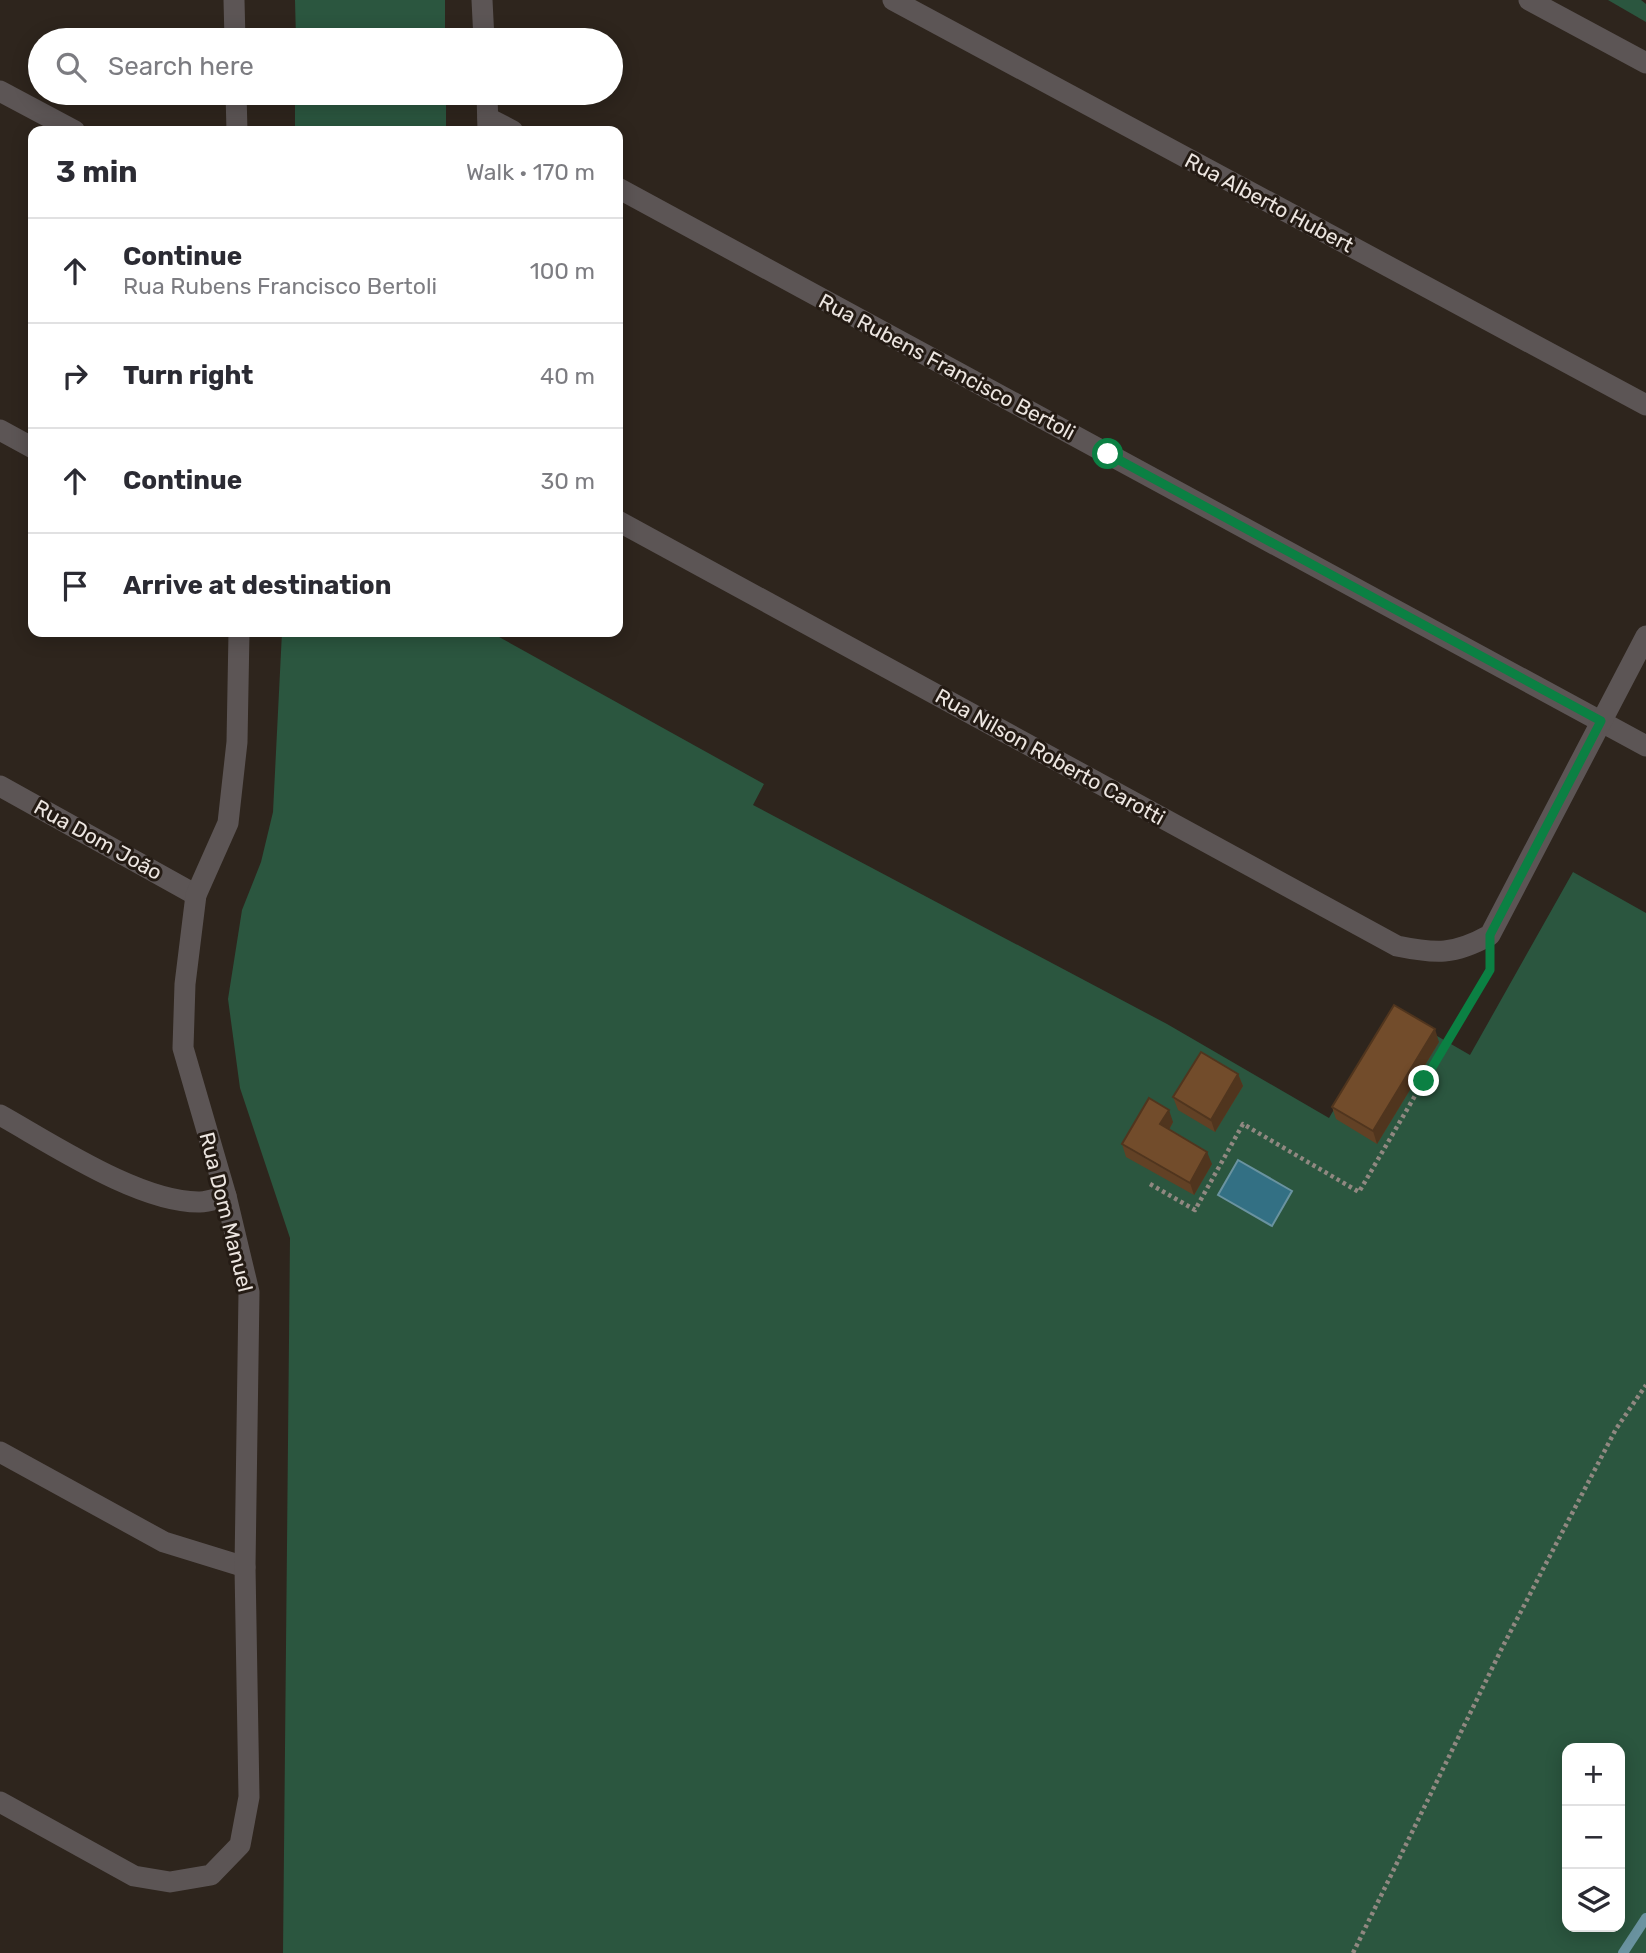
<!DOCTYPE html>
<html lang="en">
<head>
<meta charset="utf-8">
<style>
  body { margin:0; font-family:Rubik,sans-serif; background:#f7f7f7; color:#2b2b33 }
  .controls { position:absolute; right:21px; bottom:21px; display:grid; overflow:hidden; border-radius:14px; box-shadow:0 4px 18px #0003 }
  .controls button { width:63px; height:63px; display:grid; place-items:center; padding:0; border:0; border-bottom:2px solid #e1e1e2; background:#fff; color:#2b2b33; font:35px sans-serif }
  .stop { position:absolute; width:21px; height:21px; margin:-16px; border:5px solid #0b8043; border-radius:50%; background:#fff }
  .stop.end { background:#0b8043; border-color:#fff; box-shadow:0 2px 7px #0008 }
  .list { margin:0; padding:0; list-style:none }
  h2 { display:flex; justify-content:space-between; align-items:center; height:91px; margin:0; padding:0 28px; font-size:30px }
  h2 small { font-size:23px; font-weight:400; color:#7c7c81 }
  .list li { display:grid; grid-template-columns:46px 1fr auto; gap:21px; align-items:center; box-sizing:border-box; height:105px; padding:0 28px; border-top:2px solid #e1e1e2 }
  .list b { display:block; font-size:26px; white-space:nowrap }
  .list p { margin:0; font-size:23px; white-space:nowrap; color:#7c7c81 }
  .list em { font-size:23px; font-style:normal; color:#7c7c81 }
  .icon { flex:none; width:38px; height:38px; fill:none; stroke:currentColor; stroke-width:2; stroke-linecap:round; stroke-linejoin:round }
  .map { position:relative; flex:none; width:1646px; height:1953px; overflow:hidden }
  .search { position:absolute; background:#fff; box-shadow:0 4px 18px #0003; left:28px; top:28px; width:595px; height:77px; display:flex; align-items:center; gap:18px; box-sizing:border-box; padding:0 24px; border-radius:38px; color:#7c7c81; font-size:26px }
  .panel { position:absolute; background:#fff; box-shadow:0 4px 18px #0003; left:28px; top:126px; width:595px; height:511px; border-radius:14px }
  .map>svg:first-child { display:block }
  .green { fill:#2b563f; fill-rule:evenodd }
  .water { fill:#337084; stroke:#6a93a0; stroke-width:2 }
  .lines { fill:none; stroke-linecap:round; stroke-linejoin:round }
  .stream { stroke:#6a93a0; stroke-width:10 }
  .path { stroke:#908881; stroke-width:4.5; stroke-dasharray:3.5 3.5; stroke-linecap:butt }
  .minor { stroke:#5c5555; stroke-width:21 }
  .wall { fill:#624125 }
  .shaded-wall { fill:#50351e }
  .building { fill:#724c2b; stroke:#50351e; stroke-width:2 }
  .route { stroke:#0b8043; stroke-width:9 }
  .labels { text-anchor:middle; stroke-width:6; stroke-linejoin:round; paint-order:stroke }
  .street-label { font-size:21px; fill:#ece5e0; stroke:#241b14 }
</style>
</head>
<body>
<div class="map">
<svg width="1646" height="1953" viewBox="0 0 1646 1953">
  <rect width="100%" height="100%" fill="#2e251d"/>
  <!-- green -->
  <g class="green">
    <path d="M295,0H445V40H296Z"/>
    <path d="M1608,0H1641L1646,4V22Z"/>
    <rect x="295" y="93" width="151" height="38"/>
    <path d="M282,632H490L764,784L753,805L1167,1024L1329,1118L1392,1010L1470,1055L1573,872L1646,913V1953H283L290,1238L240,1088L228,999L242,910L261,862L273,812ZM1567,1748H1620V1927H1567Z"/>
  </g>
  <!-- water -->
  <path class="water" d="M1238,1160L1292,1191L1272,1226L1218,1195Z"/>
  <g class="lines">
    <!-- stream -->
    <path class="stream" d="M1623,1953L1646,1918"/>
    <!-- path -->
    <g class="path">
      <path d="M1150,1184L1195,1210L1243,1124L1359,1192L1490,967"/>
      <path d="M1353,1953L1503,1646L1616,1429L1646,1385"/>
    </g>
    <!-- minor -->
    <g class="minor">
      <path d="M234,0L235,40"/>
      <path d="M482,0L484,40"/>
      <path d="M893,0L1646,405"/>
      <path d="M1529,0L1646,63"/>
      <path d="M0,91L75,131"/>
      <path d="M236,93L237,131"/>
      <path d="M487,93L488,131"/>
      <path d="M488,118L513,131"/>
      <path d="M618,188L1646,746"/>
      <path d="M0,430L33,448"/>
      <path d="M618,521L1397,946C1436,954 1454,955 1490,935L1646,636"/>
      <path d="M0,786L196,895"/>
      <path d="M0,1115C52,1144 140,1203 200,1202C208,1202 218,1198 226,1196"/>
      <path d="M0,1452L164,1542L245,1567"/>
      <path d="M0,1802L134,1876L170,1882L211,1875L240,1845L249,1797L245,1567L249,1292L226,1196L183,1048L185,984L196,895L228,823L237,742L239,632"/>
    </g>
  </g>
  <!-- wall -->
  <g class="wall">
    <path d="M1439,1042L1377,1144L1336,1119L1332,1107Z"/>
    <path d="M1238,1074L1243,1086L1215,1132L1178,1110L1173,1097Z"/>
    <path d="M1173,1122L1169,1130L1212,1164L1194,1195L1126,1157L1122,1144Z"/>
  </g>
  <!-- shaded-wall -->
  <g class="shaded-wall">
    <path d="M1435,1029L1439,1042L1377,1144L1373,1131Z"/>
    <path d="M1238,1074L1243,1086L1215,1132L1211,1120Z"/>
    <path d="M1169,1110L1173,1122L1165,1137L1160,1124Z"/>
    <path d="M1207,1152L1212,1164L1194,1195L1190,1183Z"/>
  </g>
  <!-- building -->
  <g class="building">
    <path d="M1394,1005L1435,1029L1373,1131L1332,1107Z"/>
    <path d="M1201,1052L1238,1074L1211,1120L1173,1097Z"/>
    <path d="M1149,1098L1169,1110L1160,1124L1207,1152L1190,1183L1122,1144Z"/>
  </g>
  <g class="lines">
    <!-- route -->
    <path class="route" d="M1108,454L1601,721L1490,935V970L1424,1081"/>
  </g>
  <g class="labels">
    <!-- street labels -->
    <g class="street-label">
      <text transform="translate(1269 203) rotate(28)" y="7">Rua Alberto Hubert</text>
      <text transform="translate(947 367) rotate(28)" y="7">Rua Rubens Francisco Bertoli</text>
      <text transform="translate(1050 757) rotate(29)" y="7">Rua Nilson Roberto Carotti</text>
      <text transform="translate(98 840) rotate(29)" y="7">Rua Dom João</text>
      <text transform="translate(226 1212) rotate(76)" y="7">Rua Dom Manuel</text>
    </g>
  </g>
</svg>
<div class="controls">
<button>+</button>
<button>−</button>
<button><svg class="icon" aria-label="layers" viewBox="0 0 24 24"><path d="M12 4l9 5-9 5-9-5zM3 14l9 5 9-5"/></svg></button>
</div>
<div class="stop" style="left:1108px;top:454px"></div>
<div class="stop end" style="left:1424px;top:1081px"></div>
<div class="search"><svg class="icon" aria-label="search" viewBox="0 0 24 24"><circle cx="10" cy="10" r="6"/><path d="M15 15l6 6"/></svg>Search here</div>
<section class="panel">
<h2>3 min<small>Walk · 170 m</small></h2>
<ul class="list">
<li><svg class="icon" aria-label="ahead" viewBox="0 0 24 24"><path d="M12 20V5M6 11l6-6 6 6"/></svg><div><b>Continue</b><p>Rua Rubens Francisco Bertoli</p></div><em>100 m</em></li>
<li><svg class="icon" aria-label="right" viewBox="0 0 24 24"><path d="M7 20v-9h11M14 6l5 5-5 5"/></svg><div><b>Turn right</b></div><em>40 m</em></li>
<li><svg class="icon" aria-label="ahead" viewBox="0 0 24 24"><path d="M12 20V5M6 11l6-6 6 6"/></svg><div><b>Continue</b></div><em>30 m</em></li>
<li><svg class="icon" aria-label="arrive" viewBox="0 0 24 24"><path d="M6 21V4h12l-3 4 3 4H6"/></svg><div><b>Arrive at destination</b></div></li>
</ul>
</section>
</div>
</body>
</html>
